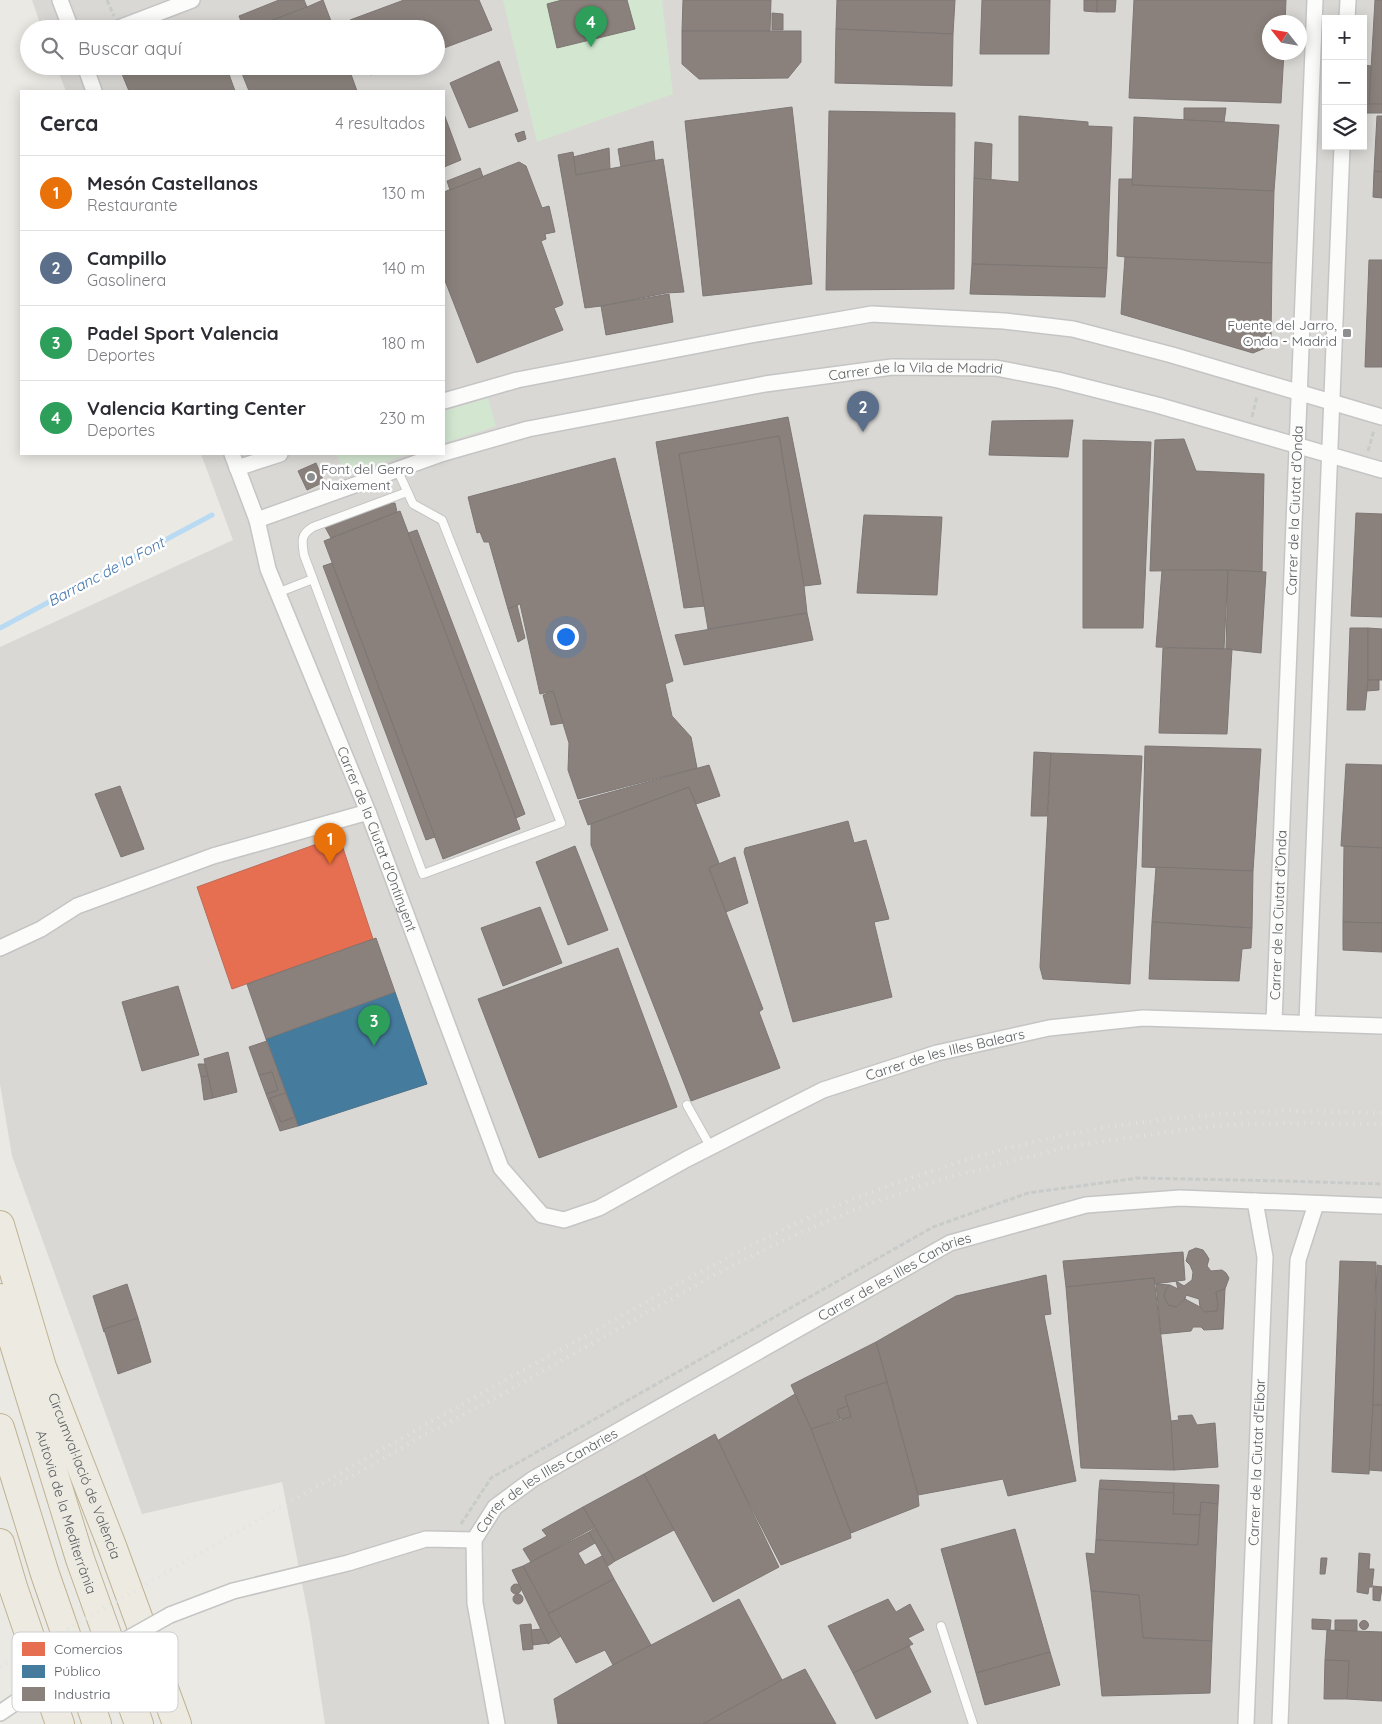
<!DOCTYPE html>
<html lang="es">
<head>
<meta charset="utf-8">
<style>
  body { margin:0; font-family:Quicksand,sans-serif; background:#f7f7f7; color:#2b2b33 }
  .controls { position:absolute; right:15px; top:15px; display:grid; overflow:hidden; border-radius:0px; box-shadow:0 2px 12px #0003 }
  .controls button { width:45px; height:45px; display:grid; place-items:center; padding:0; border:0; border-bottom:1px solid #e1e1e2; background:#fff; color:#2b2b33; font:25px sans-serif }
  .compass { position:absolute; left:1262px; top:15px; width:45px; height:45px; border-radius:50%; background:#fff; box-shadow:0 2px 12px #0003; rotate:301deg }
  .you { position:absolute; left:565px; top:636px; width:18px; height:18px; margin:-12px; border:4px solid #fff; border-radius:50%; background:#1a73e8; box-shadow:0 0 0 8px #1a73e833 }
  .badge { display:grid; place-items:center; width:32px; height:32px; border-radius:50%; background:#8c8e90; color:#fff; font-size:16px; font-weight:700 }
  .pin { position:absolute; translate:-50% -41px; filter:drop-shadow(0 1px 2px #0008) }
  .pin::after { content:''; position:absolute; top:26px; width:18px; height:15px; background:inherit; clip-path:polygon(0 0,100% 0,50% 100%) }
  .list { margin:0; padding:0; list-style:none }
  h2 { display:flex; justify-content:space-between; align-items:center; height:65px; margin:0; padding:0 20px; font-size:21px }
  h2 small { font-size:16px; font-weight:400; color:#7c7c81 }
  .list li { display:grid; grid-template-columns:32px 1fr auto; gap:15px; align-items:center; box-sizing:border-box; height:75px; padding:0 20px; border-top:1px solid #e1e1e2 }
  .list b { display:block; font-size:19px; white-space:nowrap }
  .list p { margin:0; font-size:16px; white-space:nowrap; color:#7c7c81 }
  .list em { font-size:16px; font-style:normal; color:#7c7c81 }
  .icon { flex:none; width:28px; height:28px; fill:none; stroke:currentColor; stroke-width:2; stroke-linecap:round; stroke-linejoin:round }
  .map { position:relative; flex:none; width:1382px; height:1724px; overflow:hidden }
  .search { position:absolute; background:#fff; box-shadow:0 2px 12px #0003; left:20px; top:20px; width:425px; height:55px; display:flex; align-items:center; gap:12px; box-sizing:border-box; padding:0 18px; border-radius:28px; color:#7c7c81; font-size:19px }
  .panel { position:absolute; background:#fff; box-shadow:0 2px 12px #0003; left:20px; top:90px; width:425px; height:365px; border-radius:0px }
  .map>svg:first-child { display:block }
  .industrial { fill:#dad8d4; fill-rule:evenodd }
  .green { fill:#d2e6d0 }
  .shops { fill:#e76f51; stroke:#bd6a56 }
  .public { fill:#457b9d; stroke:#4b728b }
  .industry { fill:#8a817c; stroke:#7c7674 }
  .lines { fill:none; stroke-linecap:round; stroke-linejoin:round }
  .stream { stroke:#b8daf3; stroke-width:5 }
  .lane-casing { stroke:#c5c5c5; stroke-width:10 }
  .street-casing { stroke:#c5c5c5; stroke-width:18 }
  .highway-casing { stroke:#c0b393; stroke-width:30 }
  .path { stroke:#c7cbc9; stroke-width:3; stroke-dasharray:5 2.5; stroke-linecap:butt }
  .lane { stroke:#fcfcfb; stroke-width:8 }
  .street { stroke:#fcfcfb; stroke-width:15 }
  .highway { stroke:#edebe1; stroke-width:28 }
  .rail { stroke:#e2e2e1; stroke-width:4; stroke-dasharray:1 6; stroke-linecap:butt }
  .street-bridge-casing { stroke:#c5c5c5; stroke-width:18; stroke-linecap:butt }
  .street-bridge { stroke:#fcfcfb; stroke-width:15 }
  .poi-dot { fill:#8c8e90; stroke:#fff; stroke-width:2 }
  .labels { text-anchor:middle; stroke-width:5; stroke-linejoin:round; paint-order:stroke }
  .poi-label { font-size:14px; fill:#5a5d62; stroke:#fff; text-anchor:end }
  .street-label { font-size:14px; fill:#5a5d62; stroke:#fff }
  .water-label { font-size:15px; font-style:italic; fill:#4274ab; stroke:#fff }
  .key { fill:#fff; stroke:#ceced0; stroke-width:1 }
  .key-label { font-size:14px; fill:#5a5d62 }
</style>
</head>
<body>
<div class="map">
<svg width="1382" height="1724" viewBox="0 0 1382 1724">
  <rect width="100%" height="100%" fill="#eae9e4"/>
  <!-- industrial -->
  <path class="industrial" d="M32,0H1382V1724H325L310,1624L282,1482L142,1514L12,1156L0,1084V647L233,540L201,454H444V91H66L56,66H436V29H42ZM1326,19H1363V146H1326ZM1270,22H1300V52H1270Z"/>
  <!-- green -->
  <g class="green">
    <path d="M503,0H662L673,94L537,142Z"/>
    <path d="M488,398L496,426L444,443V411Z"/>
    <path d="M337,454H409L345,474Z"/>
  </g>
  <!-- shops -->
  <path class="shops" d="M339,836L373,939L232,989L197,887Z"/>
  <!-- public -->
  <path class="public" d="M395,992L427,1084L298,1126L266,1039Z"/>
  <!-- industry -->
  <g class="industry">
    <path d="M279,0H304L307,7L249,29H244L239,16Z"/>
    <path d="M323,0L334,29H249L307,7Z"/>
    <path d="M404,0H479L492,30L436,51V29H353L350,20Z"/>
    <path d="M562,0H627L635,29L557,48L547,4Z"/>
    <path d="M683,0H771L770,31H682Z"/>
    <path d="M837,0H955L953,34L836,29Z"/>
    <path d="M982,0H1050L1049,54H980Z"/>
    <path d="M1084,0H1097V12L1084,11Z"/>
    <path d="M1097,0H1116L1115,12H1097Z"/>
    <path d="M1134,0H1286L1285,22H1270V52H1284L1281,103L1129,98Z"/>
    <path d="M1375,0H1382V104H1369Z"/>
    <path d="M772,13L783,14V30H772Z"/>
    <path d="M209,22L212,29H190Z"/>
    <path d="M836,29L953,34L952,86L835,83Z"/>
    <path d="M682,31H801V62L788,78L699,79L682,64Z"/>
    <path d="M499,61L518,111L469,128L450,83Z"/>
    <path d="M1363,65L1371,66L1369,104H1382V113H1363Z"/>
    <path d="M126,66H226L235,91H129L120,69Z"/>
    <path d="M239,66H348L357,91H249Z"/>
    <path d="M368,66H395L371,75Z"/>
    <path d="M792,107L812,284L703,296L685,121Z"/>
    <path d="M1184,108H1226L1224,122L1184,120Z"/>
    <path d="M829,111L955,113L954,289L826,290Z"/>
    <path d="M444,114L461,160L444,167Z"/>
    <path d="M1019,116L1088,122V126L1112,127L1107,268L972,264L974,178L1019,182Z"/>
    <path d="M1377,116H1382V172L1374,171Z"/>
    <path d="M1134,117L1279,125L1274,191L1132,185Z"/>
    <path d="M524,131L526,139L518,142L515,134Z"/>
    <path d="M653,141L655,160L621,167L618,149Z"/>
    <path d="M975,142L992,144L991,180L974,178Z"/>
    <path d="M609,148L610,169L576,175L573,157Z"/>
    <path d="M573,152L576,175L663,159L684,292L666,293L601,306L585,308L558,155Z"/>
    <path d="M519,162L526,166L542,208L549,206L555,232L545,234L546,239L541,241L563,303L562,305L554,308L563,330L477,363L444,278V192Z"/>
    <path d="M480,168L483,177L450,190L447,181Z"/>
    <path d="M1374,171L1382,172V198L1373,197Z"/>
    <path d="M1119,179H1132V185L1274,191L1272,263L1125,257L1117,256Z"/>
    <path d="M1125,257L1272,263L1271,337L1265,348L1253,353L1121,314Z"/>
    <path d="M1369,260H1382V367H1365Z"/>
    <path d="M972,264L1107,268L1105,297L970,294Z"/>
    <path d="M669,294L673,322L606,335L601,306Z"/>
    <path d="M788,417L821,584L804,586L779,436L679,454L705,606L684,608L656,442Z"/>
    <path d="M1073,420L1068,457L989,455L992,421Z"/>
    <path d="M779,436L804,586L807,613L708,629L679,454Z"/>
    <path d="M1184,439L1196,471L1264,474L1262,572L1228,570L1150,571L1155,440Z"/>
    <path d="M1083,440L1151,442L1143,628H1083Z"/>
    <path d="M615,458L673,681L665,684L672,716L691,737L697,768L578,799L568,770L569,743L553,691L540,694L520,604L508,609L489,542H484L480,532L477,533L468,497Z"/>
    <path d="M316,463L324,482L307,490L298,471Z"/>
    <path d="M389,503H395L397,512L331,538L325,527Z"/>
    <path d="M400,511L520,829L443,859L324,541Z"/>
    <path d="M1356,513L1382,514V617L1351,616Z"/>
    <path d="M864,515L942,517L937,595L857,593Z"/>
    <path d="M417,530L525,814L516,818L408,533Z"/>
    <path d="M332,563L435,837L426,840L323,566Z"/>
    <path d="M1162,570H1228L1224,649L1156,647Z"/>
    <path d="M1228,570L1266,572L1261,653L1226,649Z"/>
    <path d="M517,605L525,638L518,642L508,609Z"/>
    <path d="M807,613L813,640L684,665L675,635Z"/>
    <path d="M1350,628H1368V680L1365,710H1347Z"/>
    <path d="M1368,628L1382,629V680H1368Z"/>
    <path d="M1163,648L1232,649L1227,734L1159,733Z"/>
    <path d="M1368,680H1379V690L1367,691Z"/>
    <path d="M553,691L563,723L551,725L543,695Z"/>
    <path d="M1145,746L1261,749L1253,871L1142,867Z"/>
    <path d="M1034,752L1051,753L1047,816H1031Z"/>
    <path d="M1051,753L1142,756L1130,984L1043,979L1040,967Z"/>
    <path d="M1346,764L1382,765V848L1341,846Z"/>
    <path d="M709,765L720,796L696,804L689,787L588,825L579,801Z"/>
    <path d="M120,786L144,849L121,857L95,794Z"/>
    <path d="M689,787L719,863L709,868L763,1009L759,1012L780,1068L691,1101L591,845V824Z"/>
    <path d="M848,821L854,843L866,840L889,919L874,922L892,997L793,1022L744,852L745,848Z"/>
    <path d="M575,846L608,930L568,945L536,862Z"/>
    <path d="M1344,846L1382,848V923L1343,922Z"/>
    <path d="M735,857L748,903L726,912L709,868Z"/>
    <path d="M1156,867L1253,871L1252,928L1152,922Z"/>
    <path d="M540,907L562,963L503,986L481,928Z"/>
    <path d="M1152,922L1252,928L1251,948L1242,949L1239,981L1149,979Z"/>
    <path d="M1343,922L1382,923V952L1343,950Z"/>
    <path d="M376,938L395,992L266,1039L247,984Z"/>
    <path d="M618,948L677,1107L539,1158L478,999Z"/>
    <path d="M178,986L199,1055L142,1071L122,1002Z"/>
    <path d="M267,1041L286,1093L270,1098L281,1122L295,1117L298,1126L280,1131L266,1094L278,1090L272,1072L259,1075L249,1047Z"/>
    <path d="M228,1052L237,1092L213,1098L204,1059Z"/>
    <path d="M198,1064H205L208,1076L201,1077Z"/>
    <path d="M272,1072L278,1090L266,1094L259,1075Z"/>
    <path d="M208,1076L213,1098L204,1100L201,1077Z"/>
    <path d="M286,1093L295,1117L281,1122L270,1098Z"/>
    <path d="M1196,1248L1203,1250L1206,1254L1209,1259L1207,1266L1211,1271L1222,1270L1226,1273L1229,1278L1225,1289L1216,1292L1218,1305L1217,1311L1205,1312L1200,1307L1199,1299L1186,1295L1185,1299L1176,1307L1168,1305L1164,1296L1166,1289L1170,1285L1178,1289L1176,1281L1184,1286L1192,1280L1193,1272L1190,1265L1186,1261L1189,1251Z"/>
    <path d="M1183,1252L1185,1280L1154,1284V1278L1066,1287L1063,1261Z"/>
    <path d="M1340,1261L1376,1262L1373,1405L1369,1474L1332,1472Z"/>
    <path d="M1377,1265L1382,1266V1405H1373Z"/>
    <path d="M1046,1275L1051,1314L1044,1315L1076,1481L1008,1496L1003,1479L918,1495L876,1342L956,1296Z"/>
    <path d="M1154,1278L1171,1421L1174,1470L1081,1468L1066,1287Z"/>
    <path d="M127,1284L138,1318L104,1332L93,1296Z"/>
    <path d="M1156,1284L1170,1285L1166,1289L1164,1296L1168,1305L1176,1307L1185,1299L1200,1307L1205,1312L1217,1311L1218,1305L1216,1292L1225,1289L1223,1329L1204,1330L1201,1327H1193L1191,1331L1161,1334Z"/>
    <path d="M138,1318L151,1362L118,1374L104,1329Z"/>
    <path d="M876,1342L887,1382L845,1396L848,1406L837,1410L840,1419L811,1429L791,1385Z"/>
    <path d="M887,1382L918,1495L919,1506L851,1533L811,1429L851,1417L845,1396Z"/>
    <path d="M795,1394L811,1429L850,1531L851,1538L781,1565L717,1441Z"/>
    <path d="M1373,1405H1382V1471L1369,1470Z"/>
    <path d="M848,1406L851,1417L840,1419L837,1410Z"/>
    <path d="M1192,1415L1197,1425L1215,1423L1218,1467L1174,1470L1171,1421L1179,1420L1178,1416Z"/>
    <path d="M715,1434L779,1567L713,1602L644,1474Z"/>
    <path d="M644,1474L674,1530L615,1561L583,1507Z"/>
    <path d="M1100,1480L1174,1483V1493L1099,1489Z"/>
    <path d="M1174,1483L1219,1485L1218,1504L1201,1502L1200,1515L1173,1514Z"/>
    <path d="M1099,1489L1174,1493L1173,1514L1200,1515L1198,1545L1096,1540Z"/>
    <path d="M1201,1502L1218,1504L1212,1641L1143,1638L1139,1595L1091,1591L1086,1553L1095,1554L1096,1540L1198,1545Z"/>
    <path d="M583,1507L595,1527L531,1562L523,1549L547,1536L542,1530Z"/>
    <path d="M595,1528L615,1561L608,1566L589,1532Z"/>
    <path d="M1015,1529L1050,1652L976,1673L941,1549Z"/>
    <path d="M589,1532L595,1543L578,1553L585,1565L602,1556L614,1579L548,1614L523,1566Z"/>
    <path d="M1359,1553L1370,1554L1369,1569H1374L1372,1587H1369L1368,1594L1357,1592Z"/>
    <path d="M1321,1558H1327L1325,1574H1320Z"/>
    <path d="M523,1566L561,1636L548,1644L512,1570Z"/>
    <path d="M614,1579L651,1645L613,1665L605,1650L576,1663L548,1614Z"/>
    <circle cx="516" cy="1589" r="5"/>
    <path d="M1373,1586L1382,1587L1380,1601L1373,1600Z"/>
    <path d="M1091,1591L1139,1595L1143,1638L1212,1641L1210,1693L1102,1696Z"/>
    <circle cx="518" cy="1599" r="5"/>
    <path d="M739,1599L782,1680L703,1724H558L554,1699L613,1665Z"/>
    <path d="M888,1599L896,1612L910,1604L924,1630L908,1638L913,1644L853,1673L828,1626Z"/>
    <path d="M1312,1619L1331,1620L1330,1630L1312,1629Z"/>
    <path d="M1335,1620H1357V1631L1335,1630Z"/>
    <circle cx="1364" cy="1625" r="4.5"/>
    <path d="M531,1624L533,1649L523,1650L520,1625Z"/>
    <path d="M541,1629L548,1643L533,1645L531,1630Z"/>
    <path d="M1327,1630L1382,1632V1701L1347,1699L1349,1661L1325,1660Z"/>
    <path d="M909,1646L931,1692L876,1719L853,1673Z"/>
    <path d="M1050,1652L1060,1685L985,1705L976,1673Z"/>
    <path d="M1325,1660L1349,1661L1347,1699H1324Z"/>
    <path d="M805,1669L836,1724H703L782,1680Z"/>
  </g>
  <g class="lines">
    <!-- stream -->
    <path class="stream" d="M0,628L212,515"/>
    <!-- lane casing -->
    <g class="lane-casing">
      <g id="lane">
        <path d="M397,469L413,504L442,520L561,823L423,874L304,555C302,541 300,535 313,527L407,492"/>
        <path d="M277,593L313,579"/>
        <path d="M687,1105L710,1146"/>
        <path d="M941,1626L973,1724"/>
      </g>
    </g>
    <!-- street casing -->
    <g class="street-casing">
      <g id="street">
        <path d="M60,0L71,29"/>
        <path d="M1347,19L1348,0"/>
        <path d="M116,29L192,0"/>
        <path d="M85,66L94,91"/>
        <path d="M444,401L517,380L751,335L872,314L1004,321L1073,329L1172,355L1382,417"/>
        <path id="s1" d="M444,453L528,429L765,384L892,367L996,368L1058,380L1157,405L1382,470"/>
        <path id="s2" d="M232,454L257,520L268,569L368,812L501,1168L542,1215L564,1220L599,1208L687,1159L823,1090L937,1053L1049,1028L1143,1018L1382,1026"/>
        <path d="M237,468L280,454"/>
        <path d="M257,520L441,454"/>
        <path d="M0,948L41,929L77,906L213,856L368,812"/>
        <path id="s3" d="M1274,1021L1315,0"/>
        <path d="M1307,1022L1342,146"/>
        <path id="s4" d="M474,1540L495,1507L533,1479L950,1243L1086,1205L1180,1198L1382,1206"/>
        <path d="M474,1540L475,1603L497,1724"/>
        <path d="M170,1615L233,1591L348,1563L426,1539L474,1540"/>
        <path d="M0,1713L22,1698"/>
        <path id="s5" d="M1246,1724L1265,1257L1255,1201"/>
        <path d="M1280,1724L1298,1260L1316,1204"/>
      </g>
    </g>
    <!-- highway casing -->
    <g class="highway-casing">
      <g id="highway">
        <path id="s6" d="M0,1225L42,1367L112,1546L177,1724"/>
        <path id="s7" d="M0,1298L80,1559L139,1724"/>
        <path d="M0,1428L45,1574L97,1724"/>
        <path d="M0,1543L13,1587L60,1724"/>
      </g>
    </g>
    <!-- path -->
    <g class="path">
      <path d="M107,0L114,16"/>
      <path d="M1252,417L1257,396"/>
      <path d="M1368,451L1374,430"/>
      <path d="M461,1524L491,1478L933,1227L1028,1193L1138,1178L1284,1181L1382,1184"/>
    </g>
    <!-- lane -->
    <use href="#lane" class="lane"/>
    <!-- street -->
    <use href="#street" class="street"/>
    <!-- highway -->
    <use href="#highway" class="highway"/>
    <!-- rail -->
    <g class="rail">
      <path d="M334,1485L351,1477L424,1435L488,1402L725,1269L804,1231L866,1205L942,1179L1071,1146L1211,1126L1283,1123L1382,1124"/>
      <path d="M0,1667C184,1564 365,1457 549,1356C631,1311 712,1263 797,1223C864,1193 934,1168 1005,1149C1092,1126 1193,1113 1283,1111C1316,1111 1349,1112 1382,1113"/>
    </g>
    <!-- street-bridge casing -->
    <g class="street-bridge-casing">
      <path id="street-bridge" d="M22,1698L170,1615"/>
    </g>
    <!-- street-bridge -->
    <use href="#street-bridge" class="street-bridge"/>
  </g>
  <!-- markers -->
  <g class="poi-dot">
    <rect x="1342" y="328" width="10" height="10" rx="2.5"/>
    <circle cx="311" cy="477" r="5"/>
  </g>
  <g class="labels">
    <!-- poi labels -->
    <g class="poi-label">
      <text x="1337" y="330">Fuente del Jarro,<tspan x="1337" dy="16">Onda - Madrid</tspan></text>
      <text x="321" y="474" text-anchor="start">Font del Gerro<tspan x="321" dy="16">Naixement</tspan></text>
    </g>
    <!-- street labels -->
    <g class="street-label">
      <text dy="5" stroke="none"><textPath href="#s1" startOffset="480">Carrer de la Vila de Madrid</textPath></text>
      <text dy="5" stroke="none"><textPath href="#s3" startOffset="511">Carrer de la Ciutat d’Onda</textPath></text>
      <text dy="5" stroke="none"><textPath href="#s2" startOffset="412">Carrer de la Ciutat d'Ontinyent</textPath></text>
      <text dy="5" stroke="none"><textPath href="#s3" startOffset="106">Carrer de la Ciutat d’Onda</textPath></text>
      <text dy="5" stroke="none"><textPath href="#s2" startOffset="1266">Carrer de les Illes Balears</textPath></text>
      <text dy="5" stroke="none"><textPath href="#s4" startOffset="501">Carrer de les Illes Canàries</textPath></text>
      <text dy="5" stroke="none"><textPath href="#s5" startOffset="262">Carrer de la Ciutat d'Eibar</textPath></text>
      <text dy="5" stroke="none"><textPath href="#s6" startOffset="265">Circumval·lació de València</textPath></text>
      <text dy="5" stroke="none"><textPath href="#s4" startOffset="96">Carrer de les Illes Canàries</textPath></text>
      <text dy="5" stroke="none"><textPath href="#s7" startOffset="224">Autovia de la Mediterrània</textPath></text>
    </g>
    <!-- water labels -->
    <g class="water-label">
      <text transform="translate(106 572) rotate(-28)" y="5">Barranc de la Font</text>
    </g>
  </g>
  <!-- legend -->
  <rect x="12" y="1632" width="166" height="80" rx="8" class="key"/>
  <rect x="22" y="1642" width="23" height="14" fill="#e76f51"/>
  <rect x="22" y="1665" width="23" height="13" fill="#457b9d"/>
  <rect x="22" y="1687" width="23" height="14" fill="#8a817c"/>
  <g class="key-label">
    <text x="54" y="1654">Comercios</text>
    <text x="54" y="1676">Público</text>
    <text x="54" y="1699">Industria</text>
  </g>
</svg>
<div class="controls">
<button>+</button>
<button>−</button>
<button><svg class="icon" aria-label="layers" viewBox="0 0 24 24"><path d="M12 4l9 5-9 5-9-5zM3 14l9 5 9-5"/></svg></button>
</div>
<svg class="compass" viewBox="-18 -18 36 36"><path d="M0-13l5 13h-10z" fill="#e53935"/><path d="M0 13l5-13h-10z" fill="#7c7c81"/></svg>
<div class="you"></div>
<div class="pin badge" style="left:330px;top:864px;background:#e8710a">1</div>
<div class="pin badge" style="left:863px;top:432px;background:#5c6f8a">2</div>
<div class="pin badge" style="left:374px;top:1046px;background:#2e9e5b">3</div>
<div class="pin badge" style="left:591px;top:47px;background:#2e9e5b">4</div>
<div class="search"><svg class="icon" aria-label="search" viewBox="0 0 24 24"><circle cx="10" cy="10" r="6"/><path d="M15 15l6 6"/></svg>Buscar aquí</div>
<section class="panel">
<h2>Cerca<small>4 resultados</small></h2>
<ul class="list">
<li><span class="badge" style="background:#e8710a">1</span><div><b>Mesón Castellanos</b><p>Restaurante</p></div><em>130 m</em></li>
<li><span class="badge" style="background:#5c6f8a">2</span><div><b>Campillo</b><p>Gasolinera</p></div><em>140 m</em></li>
<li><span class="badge" style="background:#2e9e5b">3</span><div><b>Padel Sport Valencia</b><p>Deportes</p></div><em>180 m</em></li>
<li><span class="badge" style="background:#2e9e5b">4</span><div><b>Valencia Karting Center</b><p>Deportes</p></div><em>230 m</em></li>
</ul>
</section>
</div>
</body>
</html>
